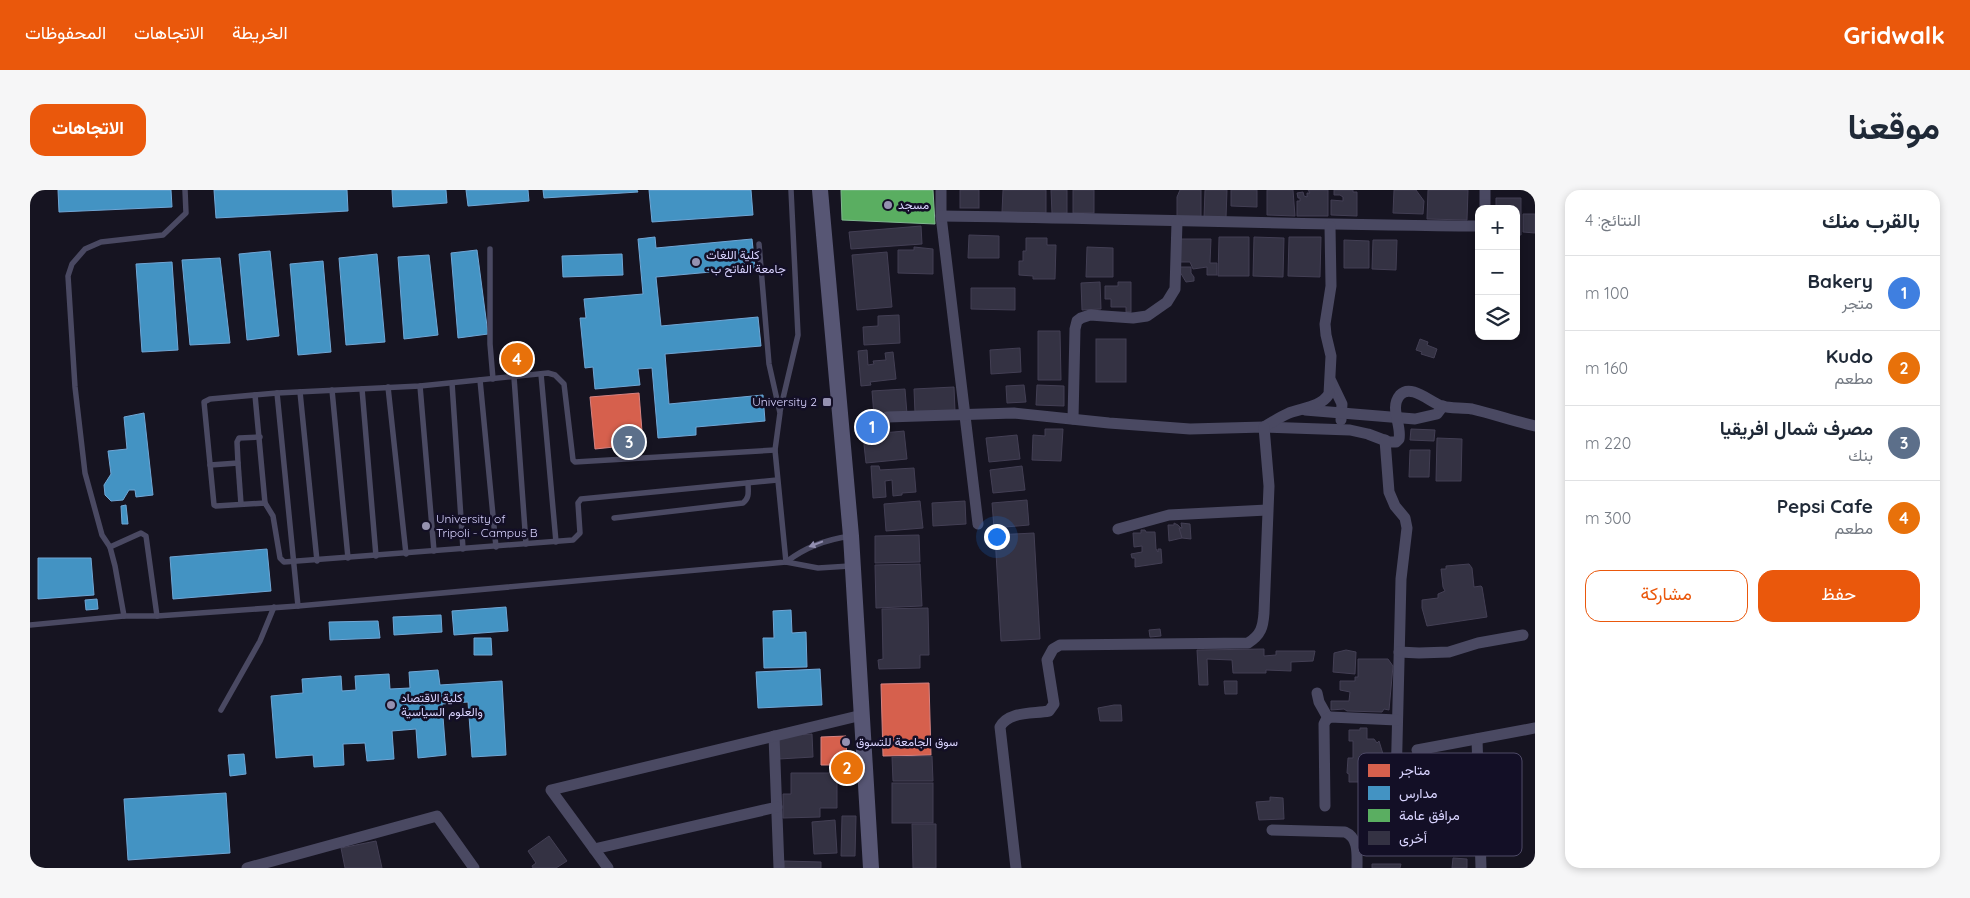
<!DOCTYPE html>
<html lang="ar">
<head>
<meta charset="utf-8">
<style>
  body { margin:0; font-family:Quicksand,Vazirmatn,sans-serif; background:#f6f6f7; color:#1f2937; direction:rtl }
  .controls { position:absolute; right:15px; top:15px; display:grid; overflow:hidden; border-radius:10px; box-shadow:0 2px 8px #0003 }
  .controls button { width:45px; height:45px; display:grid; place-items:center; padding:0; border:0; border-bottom:1px solid #e0e1e3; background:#fff; color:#1f2937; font:25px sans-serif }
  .you { position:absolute; left:966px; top:346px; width:18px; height:18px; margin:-12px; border:4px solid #fff; border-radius:50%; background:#1a73e8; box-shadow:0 0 0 8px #1a73e833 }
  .badge { display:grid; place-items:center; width:32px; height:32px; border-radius:50%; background:#ea580c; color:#fff; font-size:16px; font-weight:700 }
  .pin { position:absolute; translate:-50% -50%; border:2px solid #fff; box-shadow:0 1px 5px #0006 }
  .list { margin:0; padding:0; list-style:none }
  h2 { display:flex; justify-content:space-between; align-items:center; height:65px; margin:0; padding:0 20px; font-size:21px }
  h2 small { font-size:16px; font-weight:400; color:#747a83 }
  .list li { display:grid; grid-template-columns:32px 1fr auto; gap:15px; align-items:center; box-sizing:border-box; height:75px; padding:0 20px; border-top:1px solid #e0e1e3 }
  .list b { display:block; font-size:19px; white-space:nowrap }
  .list p { margin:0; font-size:16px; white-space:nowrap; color:#747a83 }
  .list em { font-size:16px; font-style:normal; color:#747a83 }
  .actions { display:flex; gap:10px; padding:15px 20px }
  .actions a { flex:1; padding:11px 0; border:1px solid #ea580c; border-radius:15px; text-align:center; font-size:18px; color:#ea580c }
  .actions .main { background:#ea580c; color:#fff }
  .icon { flex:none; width:28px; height:28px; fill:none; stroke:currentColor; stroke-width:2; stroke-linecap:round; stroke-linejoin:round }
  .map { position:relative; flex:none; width:1505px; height:678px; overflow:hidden; direction:ltr; border-radius:15px }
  header { display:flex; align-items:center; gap:30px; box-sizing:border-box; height:70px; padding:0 25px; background:#ea580c; color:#fff }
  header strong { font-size:24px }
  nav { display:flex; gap:28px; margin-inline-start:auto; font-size:18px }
  .intro { display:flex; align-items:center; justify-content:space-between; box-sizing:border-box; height:120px; padding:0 30px }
  h1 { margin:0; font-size:35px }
  .button { padding:12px 22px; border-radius:15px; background:#ea580c; color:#fff; font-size:18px; font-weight:700 }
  main { display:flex; gap:30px; padding:0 30px }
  aside { flex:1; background:#fff; border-radius:15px; box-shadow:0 2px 8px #0003 }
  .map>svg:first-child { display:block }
  .shops { fill:#d6604d; stroke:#d78382 }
  .schools { fill:#4393c3; stroke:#70a6d5 }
  .public { fill:#5aae61; stroke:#80b990 }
  .building { fill:#343243; stroke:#433f54 }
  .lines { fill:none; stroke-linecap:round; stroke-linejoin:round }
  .lane { stroke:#4a4962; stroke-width:5.5 }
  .street { stroke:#4a4962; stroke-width:11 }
  .secondary { stroke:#575674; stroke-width:16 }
  .oneway { fill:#928eb0 }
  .poi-dot { fill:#9591b1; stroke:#130f26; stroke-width:2 }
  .labels { text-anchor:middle; stroke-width:5; stroke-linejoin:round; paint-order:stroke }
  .poi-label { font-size:12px; fill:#d9d4ff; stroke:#130f26; text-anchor:start }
  .key { fill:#130f26; stroke:#4e4a67; stroke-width:1 }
  .key-label { font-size:14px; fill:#d9d4ff }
</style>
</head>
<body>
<header>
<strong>Gridwalk</strong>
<nav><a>الخريطة</a><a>الاتجاهات</a><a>المحفوظات</a></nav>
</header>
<div class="intro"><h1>موقعنا</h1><a class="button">الاتجاهات</a></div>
<main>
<aside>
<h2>بالقرب منك<small>النتائج: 4</small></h2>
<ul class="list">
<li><span class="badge" style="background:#3f7fe0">1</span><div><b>Bakery</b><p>متجر</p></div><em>100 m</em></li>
<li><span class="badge" style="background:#e8710a">2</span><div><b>Kudo</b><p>مطعم</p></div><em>160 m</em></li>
<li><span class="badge" style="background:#5c6f8a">3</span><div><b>مصرف شمال افريقيا</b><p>بنك</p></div><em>220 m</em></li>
<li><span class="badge" style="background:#e8710a">4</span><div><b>Pepsi Cafe</b><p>مطعم</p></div><em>300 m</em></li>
</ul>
<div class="actions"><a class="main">حفظ</a><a>مشاركة</a></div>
</aside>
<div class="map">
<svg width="1505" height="678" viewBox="0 0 1505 678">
  <rect width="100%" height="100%" fill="#161421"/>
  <!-- shops -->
  <g class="shops">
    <path d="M609,203L613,254L565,259L560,207Z"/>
    <path d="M899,493L901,565L853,566L851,494Z"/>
    <path d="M816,546L817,575H791V547Z"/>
  </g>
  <!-- schools -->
  <g class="schools">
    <path d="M28,0H141L142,17L29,22Z"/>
    <path d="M184,0H317L318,21L186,28Z"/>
    <path d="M362,0H416L417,13L363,17Z"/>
    <path d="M436,0H498L499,11L438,16Z"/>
    <path d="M513,0H607L608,2L514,8Z"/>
    <path d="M619,0H721L723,25L622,32Z"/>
    <path d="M625,47L626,58L722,49L725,78L626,87L631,136L728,127L731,156L635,164L639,214L733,205L735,231L666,237V245L628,248L622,178L608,179L610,195L565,199L563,177L555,178L550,128H556L554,109L613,104L608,49Z"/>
    <path d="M447,60L458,144L428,148L421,63Z"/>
    <path d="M240,61L249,146L217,150L209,64Z"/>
    <path d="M347,64L355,152L316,155L309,68Z"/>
    <path d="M592,64L593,85L533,87L532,66Z"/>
    <path d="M399,65L408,145L374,149L368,67Z"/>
    <path d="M190,68L200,153L160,155L152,70Z"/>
    <path d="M293,71L301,162L268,165L260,74Z"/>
    <path d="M142,72L148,160L112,162L106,74Z"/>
    <path d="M114,223L123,305L106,307L105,300H99L93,310L81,311L75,305L74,295L81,284L78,261L97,259L94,227Z"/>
    <path d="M96,315L98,334H92L91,316Z"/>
    <path d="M237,359L241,401L143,409L140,367Z"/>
    <path d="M8,368H61L64,405L8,409Z"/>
    <path d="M67,409L68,419L56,420L55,410Z"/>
    <path d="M476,417L478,441L424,445L422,421Z"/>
    <path d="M761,420L762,443L776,442L777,477L734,478L733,448H744L743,421Z"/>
    <path d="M411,425L412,442L364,445L363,427Z"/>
    <path d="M348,431L350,448L300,450L299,432Z"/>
    <path d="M444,448H461L462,465H444Z"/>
    <path d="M790,479L792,515L728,518L726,482Z"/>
    <path d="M408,480L410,495L472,491L476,565L442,567L438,512L412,514L416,565L388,568L386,539L362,541L364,569L337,571L335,553L313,554L314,575L284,577L283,565L246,568L241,506L273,503L272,489L311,486L312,501L326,500L325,486L359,484L360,499L380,498L379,482Z"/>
    <path d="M214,564L216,584L200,586L198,565Z"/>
    <path d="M196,603L200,663L98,670L94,609Z"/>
  </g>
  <!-- public -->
  <path class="public" d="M811,0H903L905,34L812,30Z"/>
  <!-- building -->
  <g class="building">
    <rect x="930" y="0" width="19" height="18"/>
    <path d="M973,0H1016V23L972,22Z"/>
    <path d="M1021,0H1037V23L1022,24Z"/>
    <rect x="1043" y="0" width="21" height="23"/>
    <path d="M1150,0H1171V29H1147V7Z"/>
    <path d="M1175,0H1197L1196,28H1174Z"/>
    <path d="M1201,0H1227V17L1201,16Z"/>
    <path d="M1237,0H1263L1265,26L1237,25Z"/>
    <path d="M1278,0H1298V26H1267V11H1270V8H1268L1267,3L1273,2L1274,6L1277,7V3H1280Z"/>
    <path d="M1304,0H1323V2H1327V26L1301,25V10L1313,11V7L1310,5H1304Z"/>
    <path d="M1364,0H1386L1394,11L1393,24L1363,23Z"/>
    <path d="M1398,0H1438L1437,30L1397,29Z"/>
    <path d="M1466,8H1491V45H1486V19H1466Z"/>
    <path d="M1493,24H1505V43L1493,42Z"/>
    <path d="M891,36L892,54L821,59L819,42Z"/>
    <path d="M939,45L969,46V68H938Z"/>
    <path d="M1189,47H1219V86H1188Z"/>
    <path d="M1224,47L1254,48L1253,87L1223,86Z"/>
    <path d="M1259,47H1291L1290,87L1258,86Z"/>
    <path d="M996,48H1017V55H1026L1025,89H1003V86L989,85V71H993V61H996Z"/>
    <path d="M1149,49H1181L1180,73H1187V85H1177V77L1163,79L1160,72H1149Z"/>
    <path d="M1314,50L1339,51V78H1314Z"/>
    <path d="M1343,50H1367L1366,80L1342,79Z"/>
    <path d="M884,57L903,59V84L868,83V60H884Z"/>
    <path d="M1057,57L1083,58V87H1056Z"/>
    <path d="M857,62L862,117L827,120L822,65Z"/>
    <path d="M1150,77H1161V83L1164,87V91L1156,92L1150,82Z"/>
    <path d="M1070,92L1071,119L1052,120L1051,93Z"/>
    <path d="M1088,92H1101V122H1096V117H1081V109H1075V96H1088Z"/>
    <path d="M941,98H985V120L941,119Z"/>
    <path d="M869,125L870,153L834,155L833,137L848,136V126Z"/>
    <path d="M1008,141H1030L1031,190H1008Z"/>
    <rect x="1066" y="149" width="30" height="43"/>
    <path d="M1390,149L1398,152L1397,155L1407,159L1404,168L1391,164L1392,162L1386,160Z"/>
    <path d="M990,158L991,182L961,184L960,160Z"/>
    <path d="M837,160L838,175L844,174L843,171L856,170L855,163L863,162L866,189L840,192L841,195L831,196L828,161Z"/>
    <path d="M994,195L996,212L977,213L976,196Z"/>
    <path d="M1007,195L1034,196V216L1006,215Z"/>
    <path d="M924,197L925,221L885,223L884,199Z"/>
    <path d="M875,199L877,224L844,226L842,201Z"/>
    <path d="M1015,239H1033L1031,271L1002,270L1003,245L1015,246Z"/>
    <path d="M1381,239L1405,240L1404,251L1380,250Z"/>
    <path d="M874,241L877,269L836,273L833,245Z"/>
    <path d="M987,245L990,269L959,272L956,248Z"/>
    <path d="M1407,248L1432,249L1431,291H1406Z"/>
    <path d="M1380,260H1400L1399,287H1379Z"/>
    <path d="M841,276H849L850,280L884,278L886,302L872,303V305L863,306L862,290L855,291L856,307L843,308Z"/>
    <path d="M992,276L995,300L963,303L960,280Z"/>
    <path d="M997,310L999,335L964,338L962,313Z"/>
    <path d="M890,311L893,338L856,341L854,314Z"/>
    <path d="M935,311L936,334L903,336L902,313Z"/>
    <path d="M1144,333L1148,335L1152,339V348L1139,351L1138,335H1144Z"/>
    <path d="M1151,333L1160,334L1161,349L1152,348L1149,338H1152Z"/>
    <path d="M1111,340H1115L1116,342H1125L1126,359L1128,362V359H1131L1132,373L1105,377V368H1102L1101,364L1112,362V356L1104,357L1103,343H1111Z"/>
    <path d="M1004,343L1010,449L971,451L965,345Z"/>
    <path d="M889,345L890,372L845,373V346Z"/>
    <path d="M890,374L892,416L846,418L845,375Z"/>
    <path d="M1439,374L1442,378L1444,397L1451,396L1452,397L1457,427L1397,436L1392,418V410L1408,408V404L1415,401L1413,397L1411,379H1416V376Z"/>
    <path d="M898,418L899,465H890V478L849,479L848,470L853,469L852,419Z"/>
    <path d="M1130,439L1131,446L1120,447L1119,440Z"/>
    <path d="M1234,459V466L1246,465V461H1285L1283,471L1261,472V481L1236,480V483H1203L1202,470L1177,469L1178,495H1169L1167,460Z"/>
    <path d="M1316,460L1326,462L1325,484L1303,482L1304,463Z"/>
    <path d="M1328,469H1358L1363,476L1359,520L1354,519L1352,522L1317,521L1314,519L1301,520V511H1319L1320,502L1310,500V491H1325V487H1328Z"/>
    <path d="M1194,491H1207V504H1195Z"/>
    <path d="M1084,515H1091L1092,531H1070L1068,518Z"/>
    <path d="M1330,538H1337V549H1344L1347,553L1349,551L1353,564L1356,567V576L1352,575V580H1345L1344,592H1319V584L1317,583L1318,568H1323V551H1319V540H1330Z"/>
    <path d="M782,544L783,567L749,569L747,546Z"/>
    <path d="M902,566L903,591H863L862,567Z"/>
    <path d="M761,583H807V618H790V627L753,628V604H761Z"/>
    <rect x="862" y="593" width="41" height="40"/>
    <path d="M1240,607L1253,608L1254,629L1229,630L1226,612L1240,611Z"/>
    <path d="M812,626H826L825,666H811Z"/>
    <path d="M805,630L807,663L784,664L782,632Z"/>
    <path d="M882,634H906V678H883Z"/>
    <path d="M519,646L537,671L526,678H503L502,676L506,673L498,661Z"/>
    <path d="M346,651L352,678H315L311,658Z"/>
    <path d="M1423,668L1437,669V678H1422Z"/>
    <path d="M754,671L791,672V678H754Z"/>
    <path d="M1342,674H1371L1370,678H1342Z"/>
  </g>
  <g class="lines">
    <!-- lane -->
    <g class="lane">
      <path d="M155,0L156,23L133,45L71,52L55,59L42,74L38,86L45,197L55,283L72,345L80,357L85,376L94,426H127L268,416L756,372L745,260L750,223L739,174L729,54"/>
      <path d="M460,59V154L463,189"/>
      <path d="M511,184L526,352"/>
      <path d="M484,187L496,354"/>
      <path d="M450,190L466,357"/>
      <path d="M422,193L433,359"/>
      <path d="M390,196L404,361"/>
      <path d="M358,197L376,364"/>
      <path d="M332,199L346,366"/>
      <path d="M302,200L318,368"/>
      <path d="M270,202L287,371"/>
      <path d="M247,203L268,416"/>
      <path d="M225,205L235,313"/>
      <path d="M750,221L768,145L761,0"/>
      <path d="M745,260L545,272L543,270L534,194L525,185L518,183L390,196L247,203L180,209L174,212L184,315L186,316L235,313L243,326L250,368L254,372L543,350L550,343L548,313L551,309L747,290"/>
      <path d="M208,273L211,314"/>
      <path d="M180,275L208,273L207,252L209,248L230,247"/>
      <path d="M584,328L713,313C720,308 718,301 718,293"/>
      <path d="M80,357L111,343L116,346L127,426"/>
      <path d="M756,372C776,357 795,350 820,346"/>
      <path d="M756,372L788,378L820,376"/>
      <path d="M0,435L94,426"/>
      <path d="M191,520L230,451L244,417"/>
    </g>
    <!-- street -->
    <g class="street">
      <path d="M911,0V26L948,334"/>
      <path d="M1455,19V0"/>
      <path d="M911,26C1090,28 1269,35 1449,36"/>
      <path d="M1301,191L1312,214L1311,230"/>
      <path d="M1275,220L1385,229L1407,224L1413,216"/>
      <path d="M857,227L984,223L1079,233L1160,239L1234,237L1320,240L1338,244L1359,252H1366L1369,249C1372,235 1359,218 1370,205C1381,193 1401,213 1412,216C1421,219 1432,217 1442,219C1463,224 1484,231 1505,236"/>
      <path d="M1043,229L1045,139L1047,131L1051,128L1060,125L1103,128L1117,126L1137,112L1145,99L1147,32"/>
      <path d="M1234,237C1242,232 1250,227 1259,223C1273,218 1291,217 1299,204L1301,166L1296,145L1295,134L1301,96L1300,36"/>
      <path d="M1355,250L1359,302L1365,316L1375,328L1377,338L1371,389L1366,595"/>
      <path d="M1088,339L1139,325L1237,320"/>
      <path d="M1369,462L1389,463L1419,462L1448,453L1493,445"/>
      <path d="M1287,503L1289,512L1298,528"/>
      <path d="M744,546L749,678"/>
      <path d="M1447,549L1451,678"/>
      <path d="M1387,560L1505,538"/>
      <path d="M1295,616L1294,534L1296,530L1300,527L1367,530"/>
      <path d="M1242,640L1315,642C1329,648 1327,664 1327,678"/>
      <path d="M564,659L747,617"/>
      <path d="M217,678L407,626L444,678"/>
      <path d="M578,678L521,600L832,525"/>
      <path d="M986,678L970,537C978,521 1003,524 1019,521L1024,514L1017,470L1023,459L1030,455L1218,453C1231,445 1233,437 1234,423L1239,296L1234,237"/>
    </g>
    <!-- secondary -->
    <path class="secondary" d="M790,0L821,346L841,678"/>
  </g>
  <!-- one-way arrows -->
  <defs><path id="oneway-solid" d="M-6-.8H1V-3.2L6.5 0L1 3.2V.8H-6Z" transform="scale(1.25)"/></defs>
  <use class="oneway" href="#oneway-solid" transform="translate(786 354) rotate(159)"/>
  <!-- markers -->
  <g class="poi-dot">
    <circle cx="858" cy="15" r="5"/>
    <circle cx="666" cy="72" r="5"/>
    <rect x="792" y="207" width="10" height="10" rx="2.5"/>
    <circle cx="396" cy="336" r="5"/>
    <circle cx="361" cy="515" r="5"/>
    <circle cx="816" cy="552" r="5"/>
  </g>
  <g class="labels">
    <!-- poi labels -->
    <g class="poi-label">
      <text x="868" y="19">مسجد</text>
      <text x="676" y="69">كلية اللغات<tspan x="676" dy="14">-جامعة الفاتح ب</tspan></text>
      <text x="787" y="216" text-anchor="end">University 2</text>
      <text x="406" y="333">University of<tspan x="406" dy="14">Tripoli - Campus B</tspan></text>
      <text x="371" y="512">كلية الاقتصاد<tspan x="371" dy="14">والعلوم السياسية</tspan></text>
      <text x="826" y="556">سوق الجامعة للتسوق</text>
    </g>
  </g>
  <!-- legend -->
  <rect x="1328" y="563" width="164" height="103" rx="8" class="key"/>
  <rect x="1338" y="574" width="22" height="13" fill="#d6604d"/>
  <rect x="1338" y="596" width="22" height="14" fill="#4393c3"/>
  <rect x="1338" y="619" width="22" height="13" fill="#5aae61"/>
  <rect x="1338" y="641" width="22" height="14" fill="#343243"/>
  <g class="key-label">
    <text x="1369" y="585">متاجر</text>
    <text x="1369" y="608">مدارس</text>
    <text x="1369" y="630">مرافق عامة</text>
    <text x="1369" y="653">أخرى</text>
  </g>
</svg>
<div class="controls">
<button>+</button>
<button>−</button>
<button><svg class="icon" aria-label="layers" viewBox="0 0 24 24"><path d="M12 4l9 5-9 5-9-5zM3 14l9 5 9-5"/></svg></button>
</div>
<div class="you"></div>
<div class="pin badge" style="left:842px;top:237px;background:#3f7fe0">1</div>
<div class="pin badge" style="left:817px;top:578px;background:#e8710a">2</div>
<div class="pin badge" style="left:599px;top:252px;background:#5c6f8a">3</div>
<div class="pin badge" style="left:487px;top:169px;background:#e8710a">4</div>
</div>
</main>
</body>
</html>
